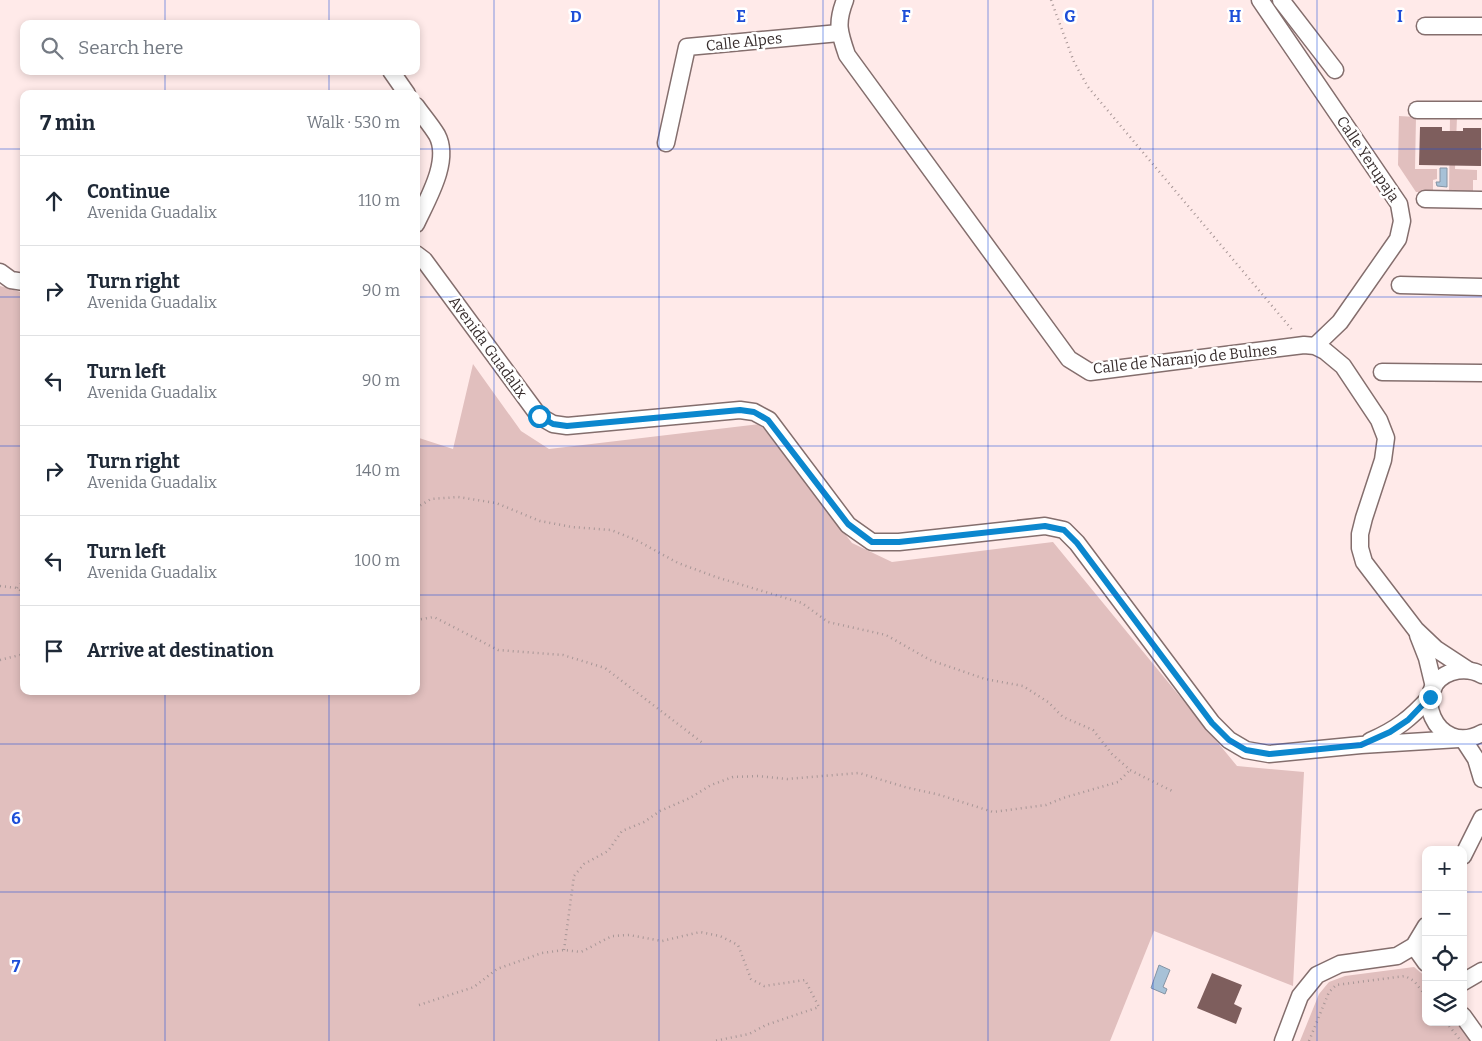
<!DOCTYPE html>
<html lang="en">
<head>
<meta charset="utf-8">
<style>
  body { margin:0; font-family:Bitter,serif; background:#f6f6f7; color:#1f2937 }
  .controls { position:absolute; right:15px; bottom:15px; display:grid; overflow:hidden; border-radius:10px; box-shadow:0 2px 8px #0003 }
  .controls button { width:45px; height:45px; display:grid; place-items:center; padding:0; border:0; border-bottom:1px solid #e0e1e3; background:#fff; color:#1f2937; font:25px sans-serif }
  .stop { position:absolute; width:15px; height:15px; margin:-11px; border:4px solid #0b87ce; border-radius:50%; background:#fff }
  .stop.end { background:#0b87ce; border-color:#fff; box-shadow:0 1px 5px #0008 }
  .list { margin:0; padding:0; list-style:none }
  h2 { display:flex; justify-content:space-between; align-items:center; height:65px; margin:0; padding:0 20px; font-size:21px }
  h2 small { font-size:16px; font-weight:400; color:#747a83 }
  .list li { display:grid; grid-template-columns:32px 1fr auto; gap:15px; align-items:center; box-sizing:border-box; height:90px; padding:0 20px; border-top:1px solid #e0e1e3 }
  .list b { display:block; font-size:19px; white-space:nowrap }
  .list p { margin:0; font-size:16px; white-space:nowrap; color:#747a83 }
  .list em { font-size:16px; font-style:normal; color:#747a83 }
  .icon { flex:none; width:28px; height:28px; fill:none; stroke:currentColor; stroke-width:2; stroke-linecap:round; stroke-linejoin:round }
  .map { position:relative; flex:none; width:1482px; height:1041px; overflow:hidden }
  .search { position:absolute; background:#fff; box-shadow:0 2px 8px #0003; left:20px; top:20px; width:400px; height:55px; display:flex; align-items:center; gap:12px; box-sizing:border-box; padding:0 18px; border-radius:10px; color:#747a83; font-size:19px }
  .panel { position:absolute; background:#fff; box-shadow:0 2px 8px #0003; left:20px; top:90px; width:400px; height:605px; border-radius:10px }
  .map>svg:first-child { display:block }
  .green { fill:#e1bfbe }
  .water { fill:#a7c1d7; stroke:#8594a4 }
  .building { fill:#7e5e5d }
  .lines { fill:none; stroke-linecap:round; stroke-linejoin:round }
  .minor-casing { stroke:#846e6d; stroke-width:19 }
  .path { stroke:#a79696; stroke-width:2.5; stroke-dasharray:1 4; stroke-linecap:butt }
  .minor { stroke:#fff; stroke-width:16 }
  .route { stroke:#0b87ce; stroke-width:6 }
  .grid { fill:none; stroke:#1d4ed8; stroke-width:1; stroke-opacity:0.55 }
  .labels { text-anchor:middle; stroke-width:5; stroke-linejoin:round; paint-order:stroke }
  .street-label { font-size:15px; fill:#362c2c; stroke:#fff }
  .grid-label { font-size:16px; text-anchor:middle; font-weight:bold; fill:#1d4ed8; stroke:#fff; stroke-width:5; stroke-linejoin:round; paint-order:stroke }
</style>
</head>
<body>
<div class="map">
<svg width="1482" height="1041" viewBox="0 0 1482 1041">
  <rect width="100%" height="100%" fill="#ffeae9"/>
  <!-- green -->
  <g class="green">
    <path d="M1399,116L1416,117L1415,169H1437V179L1433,180V192H1416L1398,165Z"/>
    <path d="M1450,117H1457L1455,169L1477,170V180H1473V193H1449Z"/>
    <path d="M0,286L24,293V691H416V437L453,449L473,364L521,431L549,449L760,424L852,543L892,562L1053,542L1237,766L1304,772L1293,986L1154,931L1110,1041H0Z"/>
    <path d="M1414,967L1426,977V1022H1458L1472,1041H1300L1319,994L1329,982L1345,976Z"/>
  </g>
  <!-- water -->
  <g class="water">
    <path d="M1440,168H1447V187L1437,186L1436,182H1440Z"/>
    <path d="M1159,965L1170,970L1163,987L1167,989L1165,994L1151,988Z"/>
  </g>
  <!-- building -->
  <g class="building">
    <path d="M1420,127H1442V131H1463V128H1481V166L1419,165Z"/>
    <path d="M1212,973L1242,985L1234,1004L1242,1008L1236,1024L1197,1008Z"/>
  </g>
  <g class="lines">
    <!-- minor casing -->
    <g class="minor-casing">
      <g id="minor">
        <path d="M845,0C836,23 839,32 847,55L1069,359L1090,372L1304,345L1315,346L1325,351L1343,366L1379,420L1386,438L1383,460L1364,518L1360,534V548L1364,562L1416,630L1436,649L1468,670"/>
        <path d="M1260,0L1399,204L1402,221L1398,239L1340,322L1315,346"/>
        <path d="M1281,0L1335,70"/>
        <path d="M1425,26H1482"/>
        <path d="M391,71L407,94"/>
        <path d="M416,106C423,116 431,125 437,135C451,161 427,200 416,224"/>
        <path d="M1417,110H1482"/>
        <path d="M666,143L687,47L839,33"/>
        <path d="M1425,199L1482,200"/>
        <path d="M416,254L424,260L539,416L553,424L567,426L740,410L754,412L769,420L848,525L872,542H899L1045,526L1064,530L1077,543L1212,723L1229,740L1246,750L1269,754L1361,745L1459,739"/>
        <path d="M0,272L11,280L24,282"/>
        <path d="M1400,285L1482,287"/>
        <path d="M1382,372L1482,373"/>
        <path d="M1418,635L1427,658L1434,687"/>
        <path d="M1482,675C1473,670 1463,669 1452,672C1407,687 1436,758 1482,733"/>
        <path d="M1463,739L1476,759L1482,779"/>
        <path d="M1370,741C1396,730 1411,718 1430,697"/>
        <path d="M1463,856L1482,818"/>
        <path d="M1414,946L1426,963"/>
        <path d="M1463,982L1482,971"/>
        <path d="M1463,1016L1481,1041"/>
        <path d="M1283,1041L1300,996L1317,975L1340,964L1397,956L1414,946L1426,926"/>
      </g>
    </g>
    <!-- path -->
    <g class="path">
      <path d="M1051,0L1074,62L1088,87L1294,332"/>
      <path d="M416,508L431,499L458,497L496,503L540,521L572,527L611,530L636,540L678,563L716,577L802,603L828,622L886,635L930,660L985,679L1023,686L1048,702L1063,717L1093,730L1112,754L1130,770L1174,792"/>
      <path d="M0,586L17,588L24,593"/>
      <path d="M17,588L24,580"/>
      <path d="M416,620L434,617L498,650L563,655L605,668L704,744"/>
      <path d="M0,660L24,654"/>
      <path d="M564,950L574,876L584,864L608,851L622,831L644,822L660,811L690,798L711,785L733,777L758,776L787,779L859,773L905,787L940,795L993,812L1046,805L1063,798L1118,782L1130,770"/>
      <path d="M419,1005L474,987L497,969L542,953L564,950L581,952L612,936L629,935L662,941L700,932L720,936L738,945L751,979L764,986L805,980L819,1007L766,1025L749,1034L714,1041"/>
      <path d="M1446,1022L1461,1041"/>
      <path d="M1309,1041L1329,992L1336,985L1405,976L1414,981L1426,996"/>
    </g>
    <!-- minor -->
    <use href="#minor" class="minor"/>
  </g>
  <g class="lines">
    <!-- route -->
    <path class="route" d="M539,416L553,424L567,426L740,410L754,412L768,420L848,524L872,542H899L1045,526L1064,530L1077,543L1212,723L1229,740L1246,750L1269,754L1361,745L1390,732L1408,720L1430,697"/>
  </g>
  <!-- grid -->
  <path class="grid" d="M165,0V24M329,0V24M494,0V1041M659,0V1041M823,0V1041M988,0V1041M1153,0V1041M1317,0V1041M165,71V94M329,71V94M0,149H24M416,149H1482M0,297H24M416,297H1482M0,446H24M416,446H1482M0,595H24M416,595H1482M165,691V1041M329,691V1041M0,744H1482M0,892H1426M1463,892H1482"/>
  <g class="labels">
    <!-- street labels -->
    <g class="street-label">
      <text transform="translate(744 42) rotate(-6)" y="5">Calle Alpes</text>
      <text transform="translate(1368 159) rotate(56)" y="5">Calle Yerupaja</text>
      <text transform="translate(488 347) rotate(54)" y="5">Avenida Guadalix</text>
      <text transform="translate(1185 359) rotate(-6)" y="5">Calle de Naranjo de Bulnes</text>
    </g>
  </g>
  <g class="grid-label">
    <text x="576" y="22">D</text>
    <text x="741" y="22">E</text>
    <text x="906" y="22">F</text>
    <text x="1070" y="22">G</text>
    <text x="1235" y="22">H</text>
    <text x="1400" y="22">I</text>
    <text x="16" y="824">6</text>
    <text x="16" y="972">7</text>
  </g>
</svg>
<div class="controls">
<button>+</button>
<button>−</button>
<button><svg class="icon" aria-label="locate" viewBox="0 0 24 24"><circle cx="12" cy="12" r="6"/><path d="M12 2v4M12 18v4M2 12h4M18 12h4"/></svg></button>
<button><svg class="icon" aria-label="layers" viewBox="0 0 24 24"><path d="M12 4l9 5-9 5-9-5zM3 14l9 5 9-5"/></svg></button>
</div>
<div class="stop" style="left:539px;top:416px"></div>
<div class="stop end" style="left:1430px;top:697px"></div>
<div class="search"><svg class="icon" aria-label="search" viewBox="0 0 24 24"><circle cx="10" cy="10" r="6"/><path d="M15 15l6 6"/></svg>Search here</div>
<section class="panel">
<h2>7 min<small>Walk · 530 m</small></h2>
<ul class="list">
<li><svg class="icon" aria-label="ahead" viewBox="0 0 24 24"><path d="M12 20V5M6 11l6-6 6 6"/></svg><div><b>Continue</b><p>Avenida Guadalix</p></div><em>110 m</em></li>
<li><svg class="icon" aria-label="right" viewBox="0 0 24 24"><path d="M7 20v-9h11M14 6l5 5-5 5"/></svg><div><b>Turn right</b><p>Avenida Guadalix</p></div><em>90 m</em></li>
<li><svg class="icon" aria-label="left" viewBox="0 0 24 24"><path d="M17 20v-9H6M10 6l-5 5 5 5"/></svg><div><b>Turn left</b><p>Avenida Guadalix</p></div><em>90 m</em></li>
<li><svg class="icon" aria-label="right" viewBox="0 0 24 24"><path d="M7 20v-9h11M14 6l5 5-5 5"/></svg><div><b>Turn right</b><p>Avenida Guadalix</p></div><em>140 m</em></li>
<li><svg class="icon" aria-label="left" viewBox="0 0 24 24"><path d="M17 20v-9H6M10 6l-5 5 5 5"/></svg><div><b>Turn left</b><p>Avenida Guadalix</p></div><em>100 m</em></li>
<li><svg class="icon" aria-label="arrive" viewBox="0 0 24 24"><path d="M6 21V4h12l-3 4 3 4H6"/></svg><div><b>Arrive at destination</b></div></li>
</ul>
</section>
</div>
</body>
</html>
